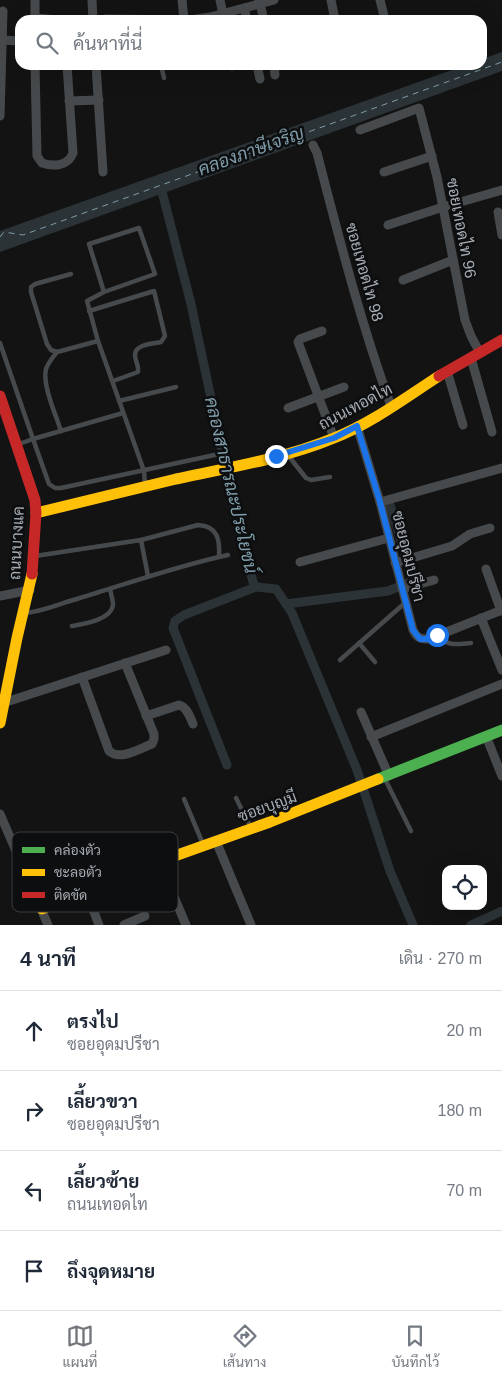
<!DOCTYPE html>
<html lang="th">
<head>
<meta charset="utf-8">
<style>
  body { margin:0; font-family:Helvetica,Sarabun,sans-serif; background:#f2f2f3; color:#1f2937 }
  .controls { position:absolute; right:15px; bottom:15px; display:grid; overflow:hidden; border-radius:10px; box-shadow:0 5px 20px #0002 }
  .controls button { width:45px; height:45px; display:grid; place-items:center; padding:0; border:0; border-bottom:1px solid #e0e1e3; background:#fff; color:#1f2937; font:25px sans-serif }
  .stop { position:absolute; width:15px; height:15px; margin:-11px; border:4px solid #1a73e8; border-radius:50%; background:#fff }
  .stop.end { background:#1a73e8; border-color:#fff; box-shadow:0 1px 5px #0008 }
  .list { margin:0; padding:0; list-style:none }
  h2 { display:flex; justify-content:space-between; align-items:center; height:65px; margin:0; padding:0 20px; font-size:21px }
  h2 small { font-size:16px; font-weight:400; color:#747a83 }
  .list li { display:grid; grid-template-columns:32px 1fr auto; gap:15px; align-items:center; box-sizing:border-box; height:80px; padding:0 20px; border-top:1px solid #e0e1e3 }
  .list b { display:block; font-size:19px; white-space:nowrap }
  .list p { margin:0; font-size:16px; white-space:nowrap; color:#747a83 }
  .list em { font-size:16px; font-style:normal; color:#747a83 }
  .icon { flex:none; width:28px; height:28px; fill:none; stroke:currentColor; stroke-width:2; stroke-linecap:round; stroke-linejoin:round }
  .map { position:relative; flex:none; width:502px; height:925px; overflow:hidden }
  .search { position:absolute; background:#fff; box-shadow:0 5px 20px #0002; left:15px; right:15px; top:15px; height:55px; display:flex; align-items:center; gap:12px; box-sizing:border-box; padding:0 18px; border-radius:15px; color:#747a83; font-size:19px }
  .sheet { height:385px; background:#fff }
  nav { display:flex; justify-content:space-around; align-items:center; box-sizing:border-box; height:70px; border-top:1px solid #e0e1e3; background:#fff; font-size:14px; color:#747a83 }
  nav a { display:grid; justify-items:center; gap:2px }
  nav .on { color:#72767b }
  .map>svg:first-child { display:block }
  .water { fill:#2b3337 }
  .lines { fill:none; stroke-linecap:round; stroke-linejoin:round }
  .canal { stroke:#2b3337; stroke-width:9 }
  .ferry { stroke:#809daa; stroke-width:1; stroke-dasharray:6 5; stroke-linecap:butt }
  .lane { stroke:#474a4c; stroke-width:4.5 }
  .street { stroke:#474a4c; stroke-width:9 }
  .fast { stroke:#4caf50; stroke-width:11 }
  .slow { stroke:#ffc107; stroke-width:11 }
  .jam { stroke:#c62828; stroke-width:11 }
  .route { stroke:#1a73e8; stroke-width:6 }
  .labels { text-anchor:middle; stroke-width:5; stroke-linejoin:round; paint-order:stroke }
  .street-label { font-size:16px; fill:#a5acb3; stroke:#0d0e0f }
  .water-label { font-size:18px; font-style:italic; fill:#809daa; stroke:#0d0e0f }
  .key { fill:#0d0e0f; stroke:#3b3d40; stroke-width:1 }
  .key-label { font-size:14px; fill:#a5acb3 }
</style>
</head>
<body>
<div class="map">
<svg width="502" height="925" viewBox="0 0 502 925">
  <rect width="100%" height="100%" fill="#131313"/>
  <!-- water -->
  <path class="water" d="M502,52V71L0,252V231L466,65H482V59Z"/>
  <g class="lines">
    <!-- canal -->
    <g class="canal">
      <path d="M160,184L191,304L236,516L253,582L256,587L276,589L292,613L357,770L390,871L413,925"/>
      <path d="M286,604L388,591L413,581L390,505"/>
      <path d="M227,765L173,628L175,621L184,615L256,587"/>
      <path d="M471,925L502,911"/>
    </g>
    <!-- ferry -->
    <path class="ferry" d="M0,237L4,232L23,235L502,62"/>
    <!-- lane -->
    <g class="lane">
      <path d="M161,65L164,78"/>
      <path d="M71,274L35,284L31,287V292L47,344L51,350L57,352L98,341"/>
      <path d="M104,292L89,244L139,228L155,274L104,292L87,301L98,341L144,471L145,484"/>
      <path d="M89,311L154,291L165,336L161,342C153,344 135,344 135,355C135,361 139,365 138,372L113,381"/>
      <path d="M0,343L33,439L19,444"/>
      <path d="M57,352C53,357 48,363 46,369C42,385 56,415 61,431"/>
      <path d="M119,401L176,387"/>
      <path d="M123,413L33,439L49,484L55,488H61L219,454"/>
      <path d="M287,454L306,478L311,480L330,477"/>
      <path d="M141,540L198,525C218,526 220,540 219,557"/>
      <path d="M35,556L141,540L148,576"/>
      <path d="M25,613C44,611 58,604 77,599C127,584 176,566 228,555"/>
      <path d="M72,626C83,624 111,620 113,605C113,600 111,594 110,589"/>
      <path d="M438,636C448,647 458,644 471,643"/>
      <path d="M359,643L375,662"/>
      <path d="M340,660L406,602"/>
      <path d="M385,779L411,831"/>
      <path d="M236,798L251,828"/>
      <path d="M184,799L203,844"/>
    </g>
    <!-- street -->
    <g class="street">
      <path d="M92,0L93,20"/>
      <path d="M182,0L184,20"/>
      <path d="M220,0L223,14"/>
      <path d="M259,0L264,20"/>
      <path d="M331,0L335,20"/>
      <path d="M380,0L385,20"/>
      <path d="M244,8L247,20"/>
      <path d="M35,18L59,20"/>
      <path d="M106,19L190,20L210,17L274,0"/>
      <path d="M35,20V0"/>
      <path d="M0,40L20,41"/>
      <path d="M35,65L37,156L42,163C54,167 68,166 73,153L67,65"/>
      <path d="M96,65L103,172"/>
      <path d="M232,65V66"/>
      <path d="M257,65L260,79"/>
      <path d="M274,65L275,75"/>
      <path d="M69,101L99,100"/>
      <path d="M0,116L3,11"/>
      <path d="M360,130L419,108L437,177L465,320L471,336L480,353"/>
      <path d="M313,145L317,153C339,238 361,324 391,406"/>
      <path d="M384,172L432,156"/>
      <path d="M498,212L502,235"/>
      <path d="M388,225L443,207L502,190"/>
      <path d="M403,280L453,260"/>
      <path d="M322,331L300,339L298,342L334,438"/>
      <path d="M471,358L492,432"/>
      <path d="M447,371L463,425"/>
      <path d="M288,408L344,387"/>
      <path d="M357,426L380,502L413,630C417,638 420,639 429,639L502,610"/>
      <path d="M380,502L502,468"/>
      <path d="M300,562L389,538"/>
      <path d="M395,563L452,546L470,534L490,528"/>
      <path d="M486,569L501,611"/>
      <path d="M402,589L434,580"/>
      <path d="M0,596L30,590"/>
      <path d="M481,618L502,670"/>
      <path d="M82,677L109,751C120,761 139,749 152,744L154,739V734L125,663"/>
      <path d="M0,704L166,650"/>
      <path d="M361,712L389,776"/>
      <path d="M146,716L179,705C187,707 190,717 193,724"/>
      <path d="M486,736L502,776"/>
      <path d="M371,737L502,684"/>
      <path d="M0,814L48,925"/>
      <path d="M216,841L251,925"/>
      <path d="M159,861L186,925"/>
      <path d="M86,891L99,925"/>
      <path d="M124,925L145,916"/>
    </g>
    <!-- fast -->
    <path class="fast" d="M378,779L502,730"/>
    <!-- slow -->
    <g class="slow">
      <path d="M36,513C83,502 129,490 176,479C228,468 286,458 334,438C372,423 405,398 439,376"/>
      <path d="M0,723L17,638L32,574"/>
      <path d="M42,909L127,873L270,822L378,779"/>
    </g>
    <!-- jam -->
    <g class="jam">
      <path d="M439,376L502,340"/>
      <path d="M0,396L35,500L36,513L32,574"/>
    </g>
  </g>
  <g class="lines">
    <!-- route -->
    <path class="route" d="M276,456L334,438L357,426L380,502L413,630L420,639H429L437,635"/>
  </g>
  <g class="labels">
    <!-- street labels -->
    <g class="street-label">
      <text transform="translate(462 228) rotate(79)" y="6">ซอยเทอดไท 96</text>
      <text transform="translate(365 272) rotate(74)" y="6">ซอยเทอดไท 98</text>
      <text transform="translate(355 406) rotate(-28)" y="6">ถนนเทอดไท</text>
      <text transform="translate(16 543) rotate(-87)" y="6">ถนนบางแค</text>
      <text transform="translate(409 556) rotate(76)" y="6">ซอยอุดมปรีชา</text>
      <text transform="translate(267 806) rotate(-20)" y="6">ซอยบุญมี</text>
    </g>
    <!-- water labels -->
    <g class="water-label">
      <text transform="translate(251 151) rotate(-20)" y="6">คลองภาษีเจริญ</text>
      <text transform="translate(231 485) rotate(77)" y="6">คลองสาธารณะประโยชน์</text>
    </g>
  </g>
  <!-- legend -->
  <rect x="12" y="832" width="166" height="80" rx="8" class="key"/>
  <rect x="22" y="847" width="23" height="6" fill="#4caf50"/>
  <rect x="22" y="869" width="23" height="7" fill="#ffc107"/>
  <rect x="22" y="892" width="23" height="6" fill="#c62828"/>
  <g class="key-label">
    <text x="54" y="855">คล่องตัว</text>
    <text x="54" y="877">ชะลอตัว</text>
    <text x="54" y="900">ติดขัด</text>
  </g>
</svg>
<div class="controls">
<button><svg class="icon" aria-label="locate" viewBox="0 0 24 24"><circle cx="12" cy="12" r="6"/><path d="M12 2v4M12 18v4M2 12h4M18 12h4"/></svg></button>
</div>
<div class="stop" style="left:437px;top:635px"></div>
<div class="stop end" style="left:276px;top:456px"></div>
<div class="search"><svg class="icon" aria-label="search" viewBox="0 0 24 24"><circle cx="10" cy="10" r="6"/><path d="M15 15l6 6"/></svg>ค้นหาที่นี่</div>
</div>
<section class="sheet">
<h2>4 นาที<small>เดิน · 270 m</small></h2>
<ul class="list">
<li><svg class="icon" aria-label="ahead" viewBox="0 0 24 24"><path d="M12 20V5M6 11l6-6 6 6"/></svg><div><b>ตรงไป</b><p>ซอยอุดมปรีชา</p></div><em>20 m</em></li>
<li><svg class="icon" aria-label="right" viewBox="0 0 24 24"><path d="M7 20v-9h11M14 6l5 5-5 5"/></svg><div><b>เลี้ยวขวา</b><p>ซอยอุดมปรีชา</p></div><em>180 m</em></li>
<li><svg class="icon" aria-label="left" viewBox="0 0 24 24"><path d="M17 20v-9H6M10 6l-5 5 5 5"/></svg><div><b>เลี้ยวซ้าย</b><p>ถนนเทอดไท</p></div><em>70 m</em></li>
<li><svg class="icon" aria-label="arrive" viewBox="0 0 24 24"><path d="M6 21V4h12l-3 4 3 4H6"/></svg><div><b>ถึงจุดหมาย</b></div></li>
</ul>
</section>
<nav>
<a class="on"><svg class="icon" aria-label="map" viewBox="0 0 24 24"><path d="M3 6l6-2 6 2 6-2v14l-6 2-6-2-6 2zM9 4v14M15 6v14"/></svg>แผนที่</a>
<a><svg class="icon" aria-label="directions" viewBox="0 0 24 24"><path d="M12 3l9 9-9 9-9-9zM9 14v-3h6M13 9l2 2-2 2"/></svg>เส้นทาง</a>
<a><svg class="icon" aria-label="saved" viewBox="0 0 24 24"><path d="M7 4h10v16l-5-4-5 4z"/></svg>บันทึกไว้</a>
</nav>
</body>
</html>
